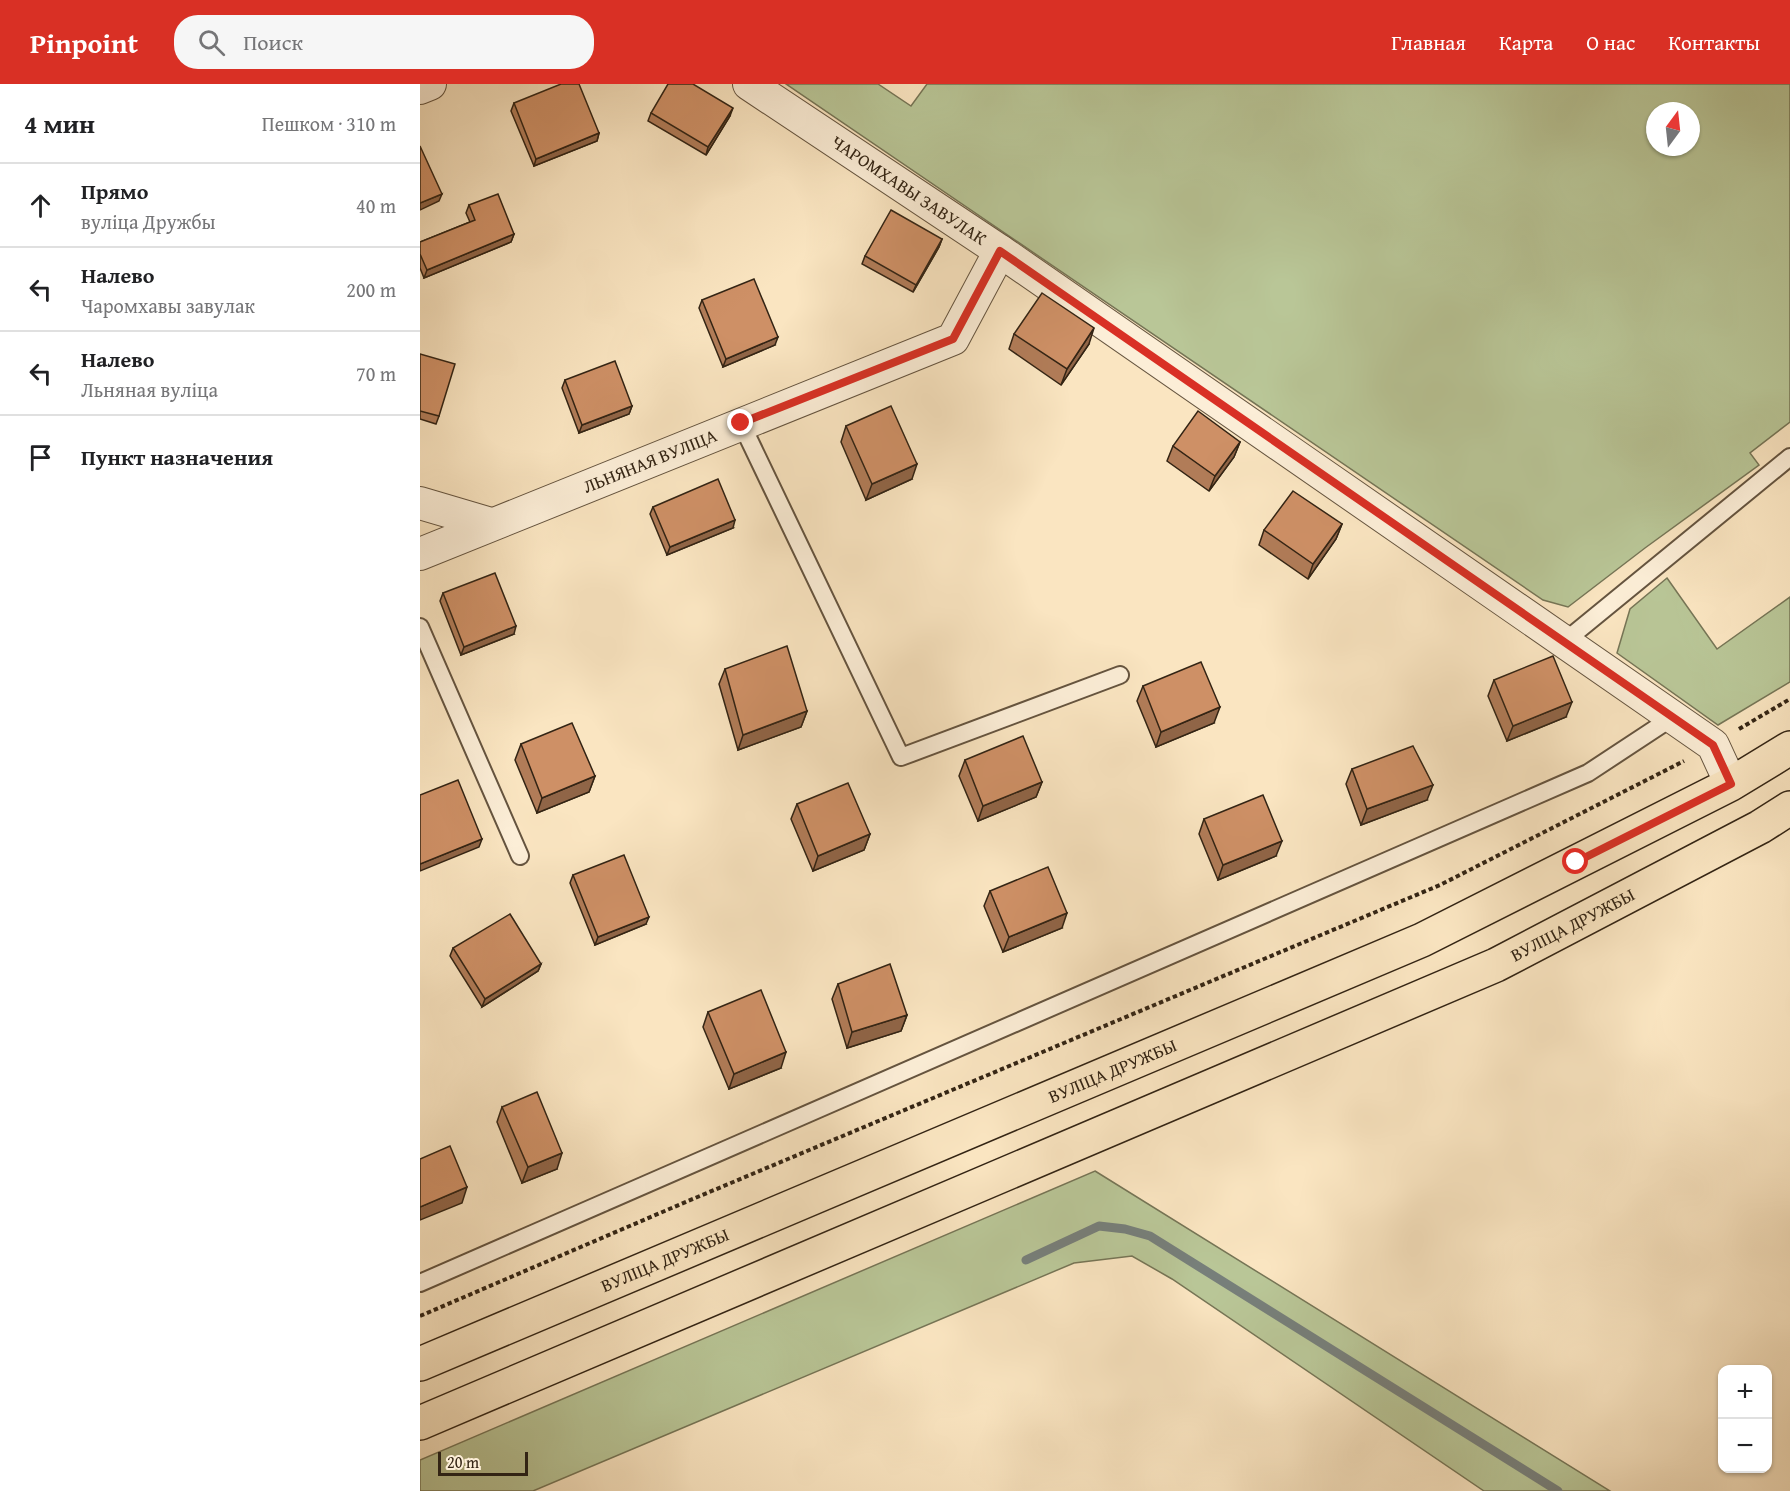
<!DOCTYPE html>
<html lang="ru">
<head>
<meta charset="utf-8">
<style>
  body { margin:0; font-family:"Gentium Book Plus",serif; background:#f6f6f6; color:#202124 }
  .controls { position:absolute; right:18px; bottom:18px; display:grid; overflow:hidden; border-radius:12px; box-shadow:0 2px 4px #0004 }
  .controls button { width:54px; height:54px; display:grid; place-items:center; padding:0; border:0; border-bottom:2px solid #e0e0e0; background:#fff; color:#202124; font:30px sans-serif }
  .compass { position:absolute; left:1226px; top:18px; width:54px; height:54px; border-radius:50%; background:#fff; box-shadow:0 2px 4px #0004; rotate:15deg }
  .scale { position:absolute; left:18px; bottom:15px; width:90px; box-sizing:border-box; padding-left:6px; border:3px solid #332414; border-top:0; font-size:16px; line-height:21px; white-space:nowrap; color:#332414; -webkit-text-stroke:4px #fceed7; paint-order:stroke }
  .stop { position:absolute; width:18px; height:18px; margin:-14px; border:4px solid #d93025; border-radius:50%; background:#fff }
  .stop.end { background:#d93025; border-color:#fff; box-shadow:0 2px 6px #0008 }
  .list { margin:0; padding:0; list-style:none }
  h2 { display:flex; justify-content:space-between; align-items:center; height:78px; margin:0; padding:0 24px; font-size:26px }
  h2 small { font-size:20px; font-weight:400; color:#757577 }
  .list li { display:grid; grid-template-columns:39px 1fr auto; gap:18px; align-items:center; box-sizing:border-box; height:84px; padding:0 24px; border-top:2px solid #e0e0e0 }
  .list b { display:block; font-size:22px; white-space:nowrap }
  .list p { margin:0; font-size:20px; white-space:nowrap; color:#757577 }
  .list em { font-size:20px; font-style:normal; color:#757577 }
  .icon { flex:none; width:33px; height:33px; fill:none; stroke:currentColor; stroke-width:2; stroke-linecap:round; stroke-linejoin:round }
  .map { position:relative; flex:none; width:1370px; height:1407px; overflow:hidden }
  header { display:flex; align-items:center; gap:36px; box-sizing:border-box; height:84px; padding:0 30px; background:#d93025; color:#fff }
  header strong { font-size:28px }
  nav { display:flex; gap:33px; margin-inline-start:auto; font-size:21px }
  .search { width:420px; height:54px; background:#f6f6f6; display:flex; align-items:center; gap:15px; box-sizing:border-box; padding:0 21px; border-radius:24px; color:#757577; font-size:22px }
  main { display:flex }
  aside { flex:1; background:#fff }
  .map>svg:first-child { display:block }
  .green { fill:#b9c697; stroke:#767556; stroke-width:1.5; fill-rule:evenodd }
  .lines { fill:none; stroke-linecap:round; stroke-linejoin:round }
  .stream { stroke:#777f7a; stroke-width:9 }
  .service-casing { stroke:#65543f; stroke-width:20 }
  .minor-casing { stroke:#65543f; stroke-width:34 }
  .primary-casing { stroke:#332414; stroke-width:36 }
  .path { stroke:#332414; stroke-width:4; stroke-dasharray:4.5 3; stroke-linecap:butt }
  .service { stroke:#fceed7; stroke-width:16 }
  .minor { stroke:#fceed7; stroke-width:32 }
  .primary { stroke:#fae5c1; stroke-width:33 }
  .wall { fill:#b17c58; stroke:#332414; stroke-width:1.5 }
  .shaded-wall { fill:#906547; stroke:#332414; stroke-width:1.5 }
  .building { fill:#ce9066; stroke:#332414; stroke-width:1.5 }
  .route { stroke:#d93025; stroke-width:8 }
  .labels { text-anchor:middle; stroke-width:4.5; stroke-linejoin:round; paint-order:stroke }
  .street-label { font-size:18px; fill:#332414; stroke:#fceed7 }
</style>
</head>
<body>
<header>
<strong>Pinpoint</strong>
<div class="search"><svg class="icon" aria-label="search" viewBox="0 0 24 24"><circle cx="10" cy="10" r="6"/><path d="M15 15l6 6"/></svg>Поиск</div>
<nav><a>Главная</a><a>Карта</a><a>О нас</a><a>Контакты</a></nav>
</header>
<main>
<aside>
<h2>4 мин<small>Пешком · 310 m</small></h2>
<ul class="list">
<li><svg class="icon" aria-label="ahead" viewBox="0 0 24 24"><path d="M12 20V5M6 11l6-6 6 6"/></svg><div><b>Прямо</b><p>вуліца Дружбы</p></div><em>40 m</em></li>
<li><svg class="icon" aria-label="left" viewBox="0 0 24 24"><path d="M17 20v-9H6M10 6l-5 5 5 5"/></svg><div><b>Налево</b><p>Чаромхавы завулак</p></div><em>200 m</em></li>
<li><svg class="icon" aria-label="left" viewBox="0 0 24 24"><path d="M17 20v-9H6M10 6l-5 5 5 5"/></svg><div><b>Налево</b><p>Льняная вуліца</p></div><em>70 m</em></li>
<li><svg class="icon" aria-label="arrive" viewBox="0 0 24 24"><path d="M6 21V4h12l-3 4 3 4H6"/></svg><div><b>Пункт назначения</b></div></li>
</ul>
</aside>
<div class="map">
<svg width="1370" height="1407" viewBox="0 0 1370 1407">
  <rect width="100%" height="100%" fill="#fae5c1"/>
  <filter id="stains"><feTurbulence type="fractalNoise" baseFrequency=".00333" numOctaves="4"/><feColorMatrix values="0 0 0 0 .2 0 0 0 0 .09 0 0 0 0 .02 0 0 0 .5 -.17"/></filter>
  <radialGradient id="worn" r=".72"><stop offset=".6" stop-color="#630" stop-opacity="0"/><stop offset="1" stop-color="#630" stop-opacity=".3"/></radialGradient>
  <!-- green -->
  <g class="green">
    <path d="M366,0H458L491,22L507,0H1370V338L1330,369L1339,381L1225,464L1148,523L1123,516ZM1235,27H1271V63H1235Z"/>
    <path d="M1247,494L1297,565L1370,513V598L1298,641L1197,569L1210,525Z"/>
    <path d="M675,1087L1190,1407H1064L752,1195L712,1172L654,1179L113,1407H0V1376Z"/>
  </g>
  <g class="lines">
    <!-- stream -->
    <path class="stream" d="M606,1176L679,1142L705,1145L730,1152L1138,1407"/>
    <!-- service casing -->
    <g class="service-casing">
      <g id="service">
        <path d="M321,339L481,673L700,591"/>
        <path d="M0,543L100,772"/>
        <path d="M1144,558L1370,373"/>
        <path d="M0,1199L1168,689L1253,633"/>
      </g>
    </g>
    <!-- minor casing -->
    <g class="minor-casing">
      <g id="minor">
        <path id="s1" d="M329,0L580,167L1293,661L1311,700"/>
        <path d="M0,4L10,0"/>
        <path d="M0,419L71,440"/>
        <path id="s2" d="M0,470L533,255L580,167"/>
      </g>
    </g>
    <!-- primary casing -->
    <g class="primary-casing">
      <g id="primary">
        <path id="s3" d="M0,1280L1002,856L1311,700L1370,664"/>
        <path id="s4" d="M0,1339L1076,881L1340,743L1370,724"/>
      </g>
    </g>
    <!-- path -->
    <g class="path">
      <path d="M1319,645L1370,615"/>
      <path d="M0,1232L268,1117L1020,801L1264,677"/>
    </g>
    <!-- service -->
    <use href="#service" class="service"/>
    <!-- minor -->
    <use href="#minor" class="minor"/>
    <!-- primary -->
    <use href="#primary" class="primary"/>
  </g>
  <!-- wall -->
  <g class="wall">
    <path d="M94,19L179,49L177,57L114,82L91,27Z"/>
    <path d="M231,29L310,32L286,71L228,37Z"/>
    <path d="M49,121L94,150L91,158L4,194L0,184V158L50,138L46,129Z"/>
    <path d="M522,155L519,163L493,208L442,180L445,172Z"/>
    <path d="M282,216L355,261L303,283L279,224Z"/>
    <path d="M594,250L669,260L641,301L589,265Z"/>
    <path d="M0,270L19,332L16,340L0,335Z"/>
    <path d="M145,296L212,322L209,330L159,349L142,304Z"/>
    <path d="M426,342L492,395L446,416L421,358Z"/>
    <path d="M820,358L814,373L789,407L747,377L753,362Z"/>
    <path d="M233,423L313,444L247,471L230,430Z"/>
    <path d="M922,440L916,455L888,495L839,461L844,446Z"/>
    <path d="M23,509L94,550L41,571L20,517Z"/>
    <path d="M305,585L387,627L381,643L318,666L299,600Z"/>
    <path d="M1074,596L1146,633L1087,657L1068,612Z"/>
    <path d="M723,602L794,639L736,663L717,617Z"/>
    <path d="M101,660L175,692L169,708L117,729L95,676Z"/>
    <path d="M545,676L622,698L616,713L558,737L539,692Z"/>
    <path d="M932,685L1007,716L941,741L926,700Z"/>
    <path d="M377,720L450,750L444,766L393,787L371,735Z"/>
    <path d="M784,735L856,772L798,796L779,750Z"/>
    <path d="M153,791L226,840L175,861L150,799Z"/>
    <path d="M570,807L642,844L583,868L564,822Z"/>
    <path d="M33,864L121,880L118,887L62,923L30,872Z"/>
    <path d="M418,900L487,931L481,947L427,964L412,915Z"/>
    <path d="M288,928L361,984L309,1005L283,943Z"/>
    <path d="M82,1023L137,1085L102,1099L77,1038Z"/>
  </g>
  <!-- shaded-wall -->
  <g class="shaded-wall">
    <path d="M313,24L310,32L286,71L288,63Z"/>
    <path d="M179,49L177,57L114,82L116,75Z"/>
    <path d="M22,110L19,117L0,126V119Z"/>
    <path d="M94,150L91,158L4,194L7,186Z"/>
    <path d="M522,155L519,163L493,208L496,201Z"/>
    <path d="M674,244L669,260L641,301L647,285Z"/>
    <path d="M358,253L355,261L303,283L306,275Z"/>
    <path d="M212,322L209,330L159,349L162,341Z"/>
    <path d="M820,358L814,373L789,407L795,392Z"/>
    <path d="M497,380L492,395L446,416L452,400Z"/>
    <path d="M315,436L313,444L247,471L250,463Z"/>
    <path d="M922,440L916,455L888,495L893,480Z"/>
    <path d="M96,542L94,550L41,571L44,563Z"/>
    <path d="M1152,618L1146,633L1087,657L1093,642Z"/>
    <path d="M800,623L794,639L736,663L741,648Z"/>
    <path d="M387,627L381,643L318,666L323,651Z"/>
    <path d="M175,692L169,708L117,729L122,714Z"/>
    <path d="M622,698L616,713L558,737L563,722Z"/>
    <path d="M1013,701L1007,716L941,741L947,725Z"/>
    <path d="M450,750L444,766L393,787L398,772Z"/>
    <path d="M62,755L59,763L0,787V780Z"/>
    <path d="M862,757L856,772L798,796L803,781Z"/>
    <path d="M647,829L642,844L583,868L589,853Z"/>
    <path d="M229,833L226,840L175,861L178,853Z"/>
    <path d="M121,880L118,887L62,923L65,915Z"/>
    <path d="M487,931L481,947L427,964L432,948Z"/>
    <path d="M366,968L361,984L309,1005L314,990Z"/>
    <path d="M142,1069L137,1085L102,1099L108,1083Z"/>
    <path d="M47,1103L42,1119L0,1136V1123Z"/>
  </g>
  <!-- building -->
  <g class="building">
    <path d="M141,0H159L179,49L116,75L94,19Z"/>
    <path d="M248,0H273L313,24L288,63L231,29Z"/>
    <path d="M0,62L22,110L0,119Z"/>
    <path d="M78,110L94,150L7,186L0,170V158L55,136L49,121Z"/>
    <path d="M471,126L522,155L496,201L445,172Z"/>
    <path d="M334,195L358,253L306,275L282,216Z"/>
    <path d="M622,209L674,244L647,285L594,250Z"/>
    <path d="M0,270L35,280L19,332L0,327Z"/>
    <path d="M195,277L212,322L162,341L145,296Z"/>
    <path d="M471,322L497,380L452,400L426,342Z"/>
    <path d="M778,327L820,358L795,392L753,362Z"/>
    <path d="M298,395L315,436L250,463L233,423Z"/>
    <path d="M873,407L922,440L893,480L844,446Z"/>
    <path d="M75,489L96,542L44,563L23,509Z"/>
    <path d="M367,562L387,627L323,651L305,585Z"/>
    <path d="M1133,572L1152,618L1093,642L1074,596Z"/>
    <path d="M781,578L800,623L741,648L723,602Z"/>
    <path d="M152,639L175,692L122,714L101,660Z"/>
    <path d="M603,652L622,698L563,722L545,676Z"/>
    <path d="M993,662L1013,701L947,725L932,685Z"/>
    <path d="M38,696L62,755L0,780V711Z"/>
    <path d="M428,699L450,750L398,772L377,720Z"/>
    <path d="M843,711L862,757L803,781L784,735Z"/>
    <path d="M204,771L229,833L178,853L153,791Z"/>
    <path d="M628,783L647,829L589,853L570,807Z"/>
    <path d="M90,830L121,880L65,915L33,864Z"/>
    <path d="M470,880L487,931L432,948L418,900Z"/>
    <path d="M341,906L366,968L314,990L288,928Z"/>
    <path d="M117,1008L142,1069L108,1083L82,1023Z"/>
    <path d="M30,1062L47,1103L0,1123V1075Z"/>
  </g>
  <g class="lines">
    <!-- route -->
    <path class="route" d="M321,339L533,255L580,167L1293,661L1311,700L1156,778"/>
  </g>
  <g class="labels">
    <!-- street labels -->
    <g class="street-label">
      <text dy="6" stroke="none"><textPath href="#s1" startOffset="192">ЧАРОМХАВЫ ЗАВУЛАК</textPath></text>
      <text dy="6" stroke="none"><textPath href="#s2" startOffset="248">ЛЬНЯНАЯ ВУЛІЦА</textPath></text>
      <text dy="6" stroke="none"><textPath href="#s4" startOffset="1256">ВУЛІЦА ДРУЖБЫ</textPath></text>
      <text dy="6" stroke="none"><textPath href="#s3" startOffset="752">ВУЛІЦА ДРУЖБЫ</textPath></text>
      <text dy="6" stroke="none"><textPath href="#s3" startOffset="266">ВУЛІЦА ДРУЖБЫ</textPath></text>
    </g>
  </g>
  <rect width="100%" height="100%" filter="url(#stains)"/>
  <rect width="100%" height="100%" fill="url(#worn)"/>
</svg>
<div class="controls">
<button>+</button>
<button>−</button>
</div>
<svg class="compass" viewBox="-18 -18 36 36"><path d="M0-13l5 13h-10z" fill="#e53935"/><path d="M0 13l5-13h-10z" fill="#757577"/></svg>
<div class="scale">20 m</div>
<div class="stop" style="left:1156px;top:778px"></div>
<div class="stop end" style="left:321px;top:339px"></div>
</div>
</main>
</body>
</html>
